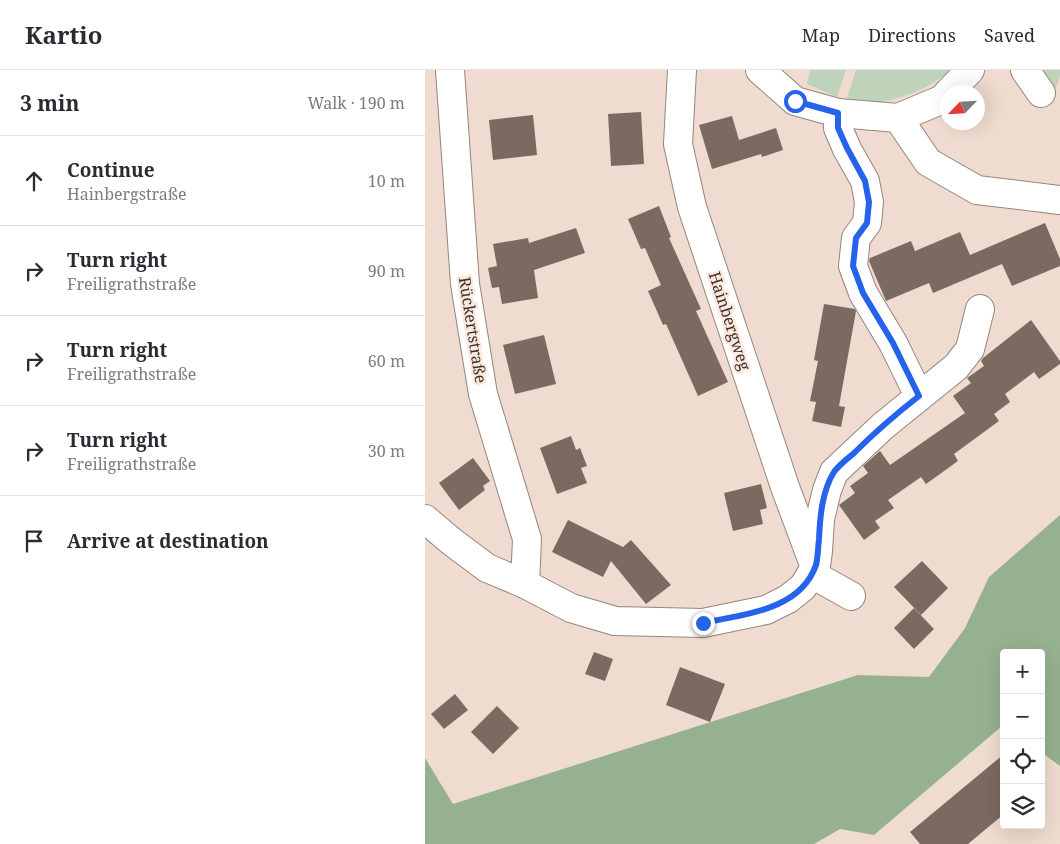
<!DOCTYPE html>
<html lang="en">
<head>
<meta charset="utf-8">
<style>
  body { margin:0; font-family:"Noto Serif",serif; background:#f7f7f7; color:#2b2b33 }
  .controls { position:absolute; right:15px; bottom:15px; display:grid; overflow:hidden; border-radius:5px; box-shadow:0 5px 20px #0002 }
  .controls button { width:45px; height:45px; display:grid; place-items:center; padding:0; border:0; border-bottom:1px solid #e1e1e2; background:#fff; color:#2b2b33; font:25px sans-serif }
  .compass { position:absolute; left:515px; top:15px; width:45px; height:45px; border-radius:50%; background:#fff; box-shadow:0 5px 20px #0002; rotate:245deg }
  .stop { position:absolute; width:15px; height:15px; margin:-11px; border:4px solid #2563eb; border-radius:50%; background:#fff }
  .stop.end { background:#2563eb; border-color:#fff; box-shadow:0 1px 5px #0008 }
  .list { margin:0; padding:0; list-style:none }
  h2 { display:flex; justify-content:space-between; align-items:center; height:65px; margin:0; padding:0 20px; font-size:21px }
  h2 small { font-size:16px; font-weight:400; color:#7c7c81 }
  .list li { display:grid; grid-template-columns:32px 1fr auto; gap:15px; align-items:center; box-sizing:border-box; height:90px; padding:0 20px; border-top:1px solid #e1e1e2 }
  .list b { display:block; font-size:19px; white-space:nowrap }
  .list p { margin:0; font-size:16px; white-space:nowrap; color:#7c7c81 }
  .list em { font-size:16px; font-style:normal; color:#7c7c81 }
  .icon { flex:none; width:28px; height:28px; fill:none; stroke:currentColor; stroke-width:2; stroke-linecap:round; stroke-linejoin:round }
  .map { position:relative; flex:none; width:635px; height:774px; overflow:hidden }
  header { display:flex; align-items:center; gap:30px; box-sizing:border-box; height:70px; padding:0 25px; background:#fff; border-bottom:1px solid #e1e1e2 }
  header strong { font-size:24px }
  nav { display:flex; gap:28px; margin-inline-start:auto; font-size:18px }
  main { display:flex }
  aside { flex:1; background:#fff }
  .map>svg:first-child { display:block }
  .green { fill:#bfd3bb }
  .forest { fill:#96b18f }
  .building { fill:#7b6a5f }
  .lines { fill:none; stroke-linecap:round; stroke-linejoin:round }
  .minor-casing { stroke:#97857a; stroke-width:30 }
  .minor { stroke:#fff; stroke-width:28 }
  .route { stroke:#2563eb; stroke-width:6 }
  .labels { text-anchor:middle; stroke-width:5; stroke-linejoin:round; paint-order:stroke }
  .street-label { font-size:16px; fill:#3c3430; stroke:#fce8dc }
</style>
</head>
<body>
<header>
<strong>Kartio</strong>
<nav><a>Map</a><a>Directions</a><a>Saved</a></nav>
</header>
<main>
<aside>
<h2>3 min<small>Walk · 190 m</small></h2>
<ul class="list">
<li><svg class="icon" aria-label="ahead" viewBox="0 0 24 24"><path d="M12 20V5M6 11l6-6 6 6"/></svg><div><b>Continue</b><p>Hainbergstraße</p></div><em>10 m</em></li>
<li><svg class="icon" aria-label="right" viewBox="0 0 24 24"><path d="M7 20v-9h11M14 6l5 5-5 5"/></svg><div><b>Turn right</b><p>Freiligrathstraße</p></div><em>90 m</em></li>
<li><svg class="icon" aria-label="right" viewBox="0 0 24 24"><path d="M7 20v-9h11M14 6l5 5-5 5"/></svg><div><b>Turn right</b><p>Freiligrathstraße</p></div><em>60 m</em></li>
<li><svg class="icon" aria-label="right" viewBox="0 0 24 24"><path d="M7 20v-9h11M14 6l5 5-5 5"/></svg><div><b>Turn right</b><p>Freiligrathstraße</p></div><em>30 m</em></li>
<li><svg class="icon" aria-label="arrive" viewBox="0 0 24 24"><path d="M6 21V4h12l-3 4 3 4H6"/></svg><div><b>Arrive at destination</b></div></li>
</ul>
</aside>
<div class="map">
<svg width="635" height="774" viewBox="0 0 635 774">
  <rect width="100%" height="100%" fill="#efdbcf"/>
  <!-- green -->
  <g class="green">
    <path d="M385,0H421L412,27L382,14Z"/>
    <path d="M431,0H524C510,17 471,31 449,33C441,33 433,32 425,31L422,28Z"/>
    <path d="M607,0H635V7L628,25Z"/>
  </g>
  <!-- forest -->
  <path class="forest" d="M635,445V696L616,682V583H579V656H577L449,765L415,759L389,774H0V688L28,734L433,605L504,607L540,558L564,507Z"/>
  <!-- building -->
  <g class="building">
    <path d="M216,42L219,94L186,96L183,44Z"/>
    <path d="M108,45L112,85L68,90L64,50Z"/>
    <path d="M307,46L314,70L351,58L358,80L337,87L336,84L287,99L274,55Z"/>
    <path d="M234,136L246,167L244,168L276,239L271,241L303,312L273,326L241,254L238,255L223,221L236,215L220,178L216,179L203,149Z"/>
    <path d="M620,153L635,189V196L587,216L577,194L508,223L504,213L461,231L444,191L445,188L486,171L490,181L535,162L545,185Z"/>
    <path d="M151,158L160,183L109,200L113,228L77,234L74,217L67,218L63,198L72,196L68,174L103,168L104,173Z"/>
    <path d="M399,234L430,239L431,241L414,336L420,337L416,357L387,351L391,332L385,331L393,291L389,290Z"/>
    <path d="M606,250L635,291V294L614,309L609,302L580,324L585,332L569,344L574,351L529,384L533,391L501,414L496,407L463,430L469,438L450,451L455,458L439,470L414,435L430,423L425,416L443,403L438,396L455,381L465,395L540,343L528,326L546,313L542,308L559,296L556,291L558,288Z"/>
    <path d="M119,265L131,314L90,324L78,275Z"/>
    <path d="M146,366L151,380L155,378L162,396L156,398L162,413L132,424L115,378Z"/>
    <path d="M48,388L65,411L58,416L60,420L34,440L14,413Z"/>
    <path d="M336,414L342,438L335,440L338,454L308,461L299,423Z"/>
    <path d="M143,450L198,477L206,470L246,515L221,534L186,491L178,507L127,482Z"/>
    <path d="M497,491L523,518L496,545L469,517Z"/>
    <path d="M489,538L509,559L489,579L469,558Z"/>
    <path d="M169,582L188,589L180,611L160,604Z"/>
    <path d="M255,597L300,614L285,652L241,635Z"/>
    <path d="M30,624L43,640L19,659L6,644Z"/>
    <path d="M72,636L94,658L68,684L46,662Z"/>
    <path d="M579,684V744L543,774H495L485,762Z"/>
  </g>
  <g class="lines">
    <!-- minor casing -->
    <g class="minor-casing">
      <g id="minor">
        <path d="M25,0L40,214L58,324L102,469L100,514"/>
        <path d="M257,0L253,74L267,137L360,417L394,508L426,526"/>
        <path d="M335,0L370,31L413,43L473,48L518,29L522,24"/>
        <path d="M600,0L616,23"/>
        <path d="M524,22L545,0"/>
        <path d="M413,43V58L422,79L440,111L444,132L442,153L431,168L428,196L438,223L468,273L494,326"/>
        <path d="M473,48L503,92L552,120L635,130"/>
        <path d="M0,449L26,471L62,498L100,514L146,538L190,551L278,553L341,540L363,529L378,517L391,496L393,481L395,449L402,420L409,402L458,356L531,297L545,279L555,239"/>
      </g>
    </g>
    <!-- minor -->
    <use href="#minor" class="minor"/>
  </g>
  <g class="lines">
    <!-- route -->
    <path class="route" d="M278,553C318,544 375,541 391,495C393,487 393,477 394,469C395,447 397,421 409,402C414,395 422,389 428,384C449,363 471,344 494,326L468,273L438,223L428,196L431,168L442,153L444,132L440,111L422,78L413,58V43L370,31"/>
  </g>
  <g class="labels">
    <!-- street labels -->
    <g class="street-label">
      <text transform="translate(305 251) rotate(72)" y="6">Hainbergweg</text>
      <text transform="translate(48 260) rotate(81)" y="6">Rückertstraße</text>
    </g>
  </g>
</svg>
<div class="controls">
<button>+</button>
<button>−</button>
<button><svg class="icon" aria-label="locate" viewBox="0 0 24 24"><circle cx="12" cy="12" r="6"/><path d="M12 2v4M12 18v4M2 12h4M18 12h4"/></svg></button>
<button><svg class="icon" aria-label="layers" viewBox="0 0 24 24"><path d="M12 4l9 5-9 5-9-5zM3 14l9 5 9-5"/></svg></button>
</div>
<svg class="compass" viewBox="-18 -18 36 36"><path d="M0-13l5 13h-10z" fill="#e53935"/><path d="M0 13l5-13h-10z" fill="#7c7c81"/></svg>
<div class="stop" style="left:370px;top:31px"></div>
<div class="stop end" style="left:278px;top:553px"></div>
</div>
</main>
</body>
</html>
